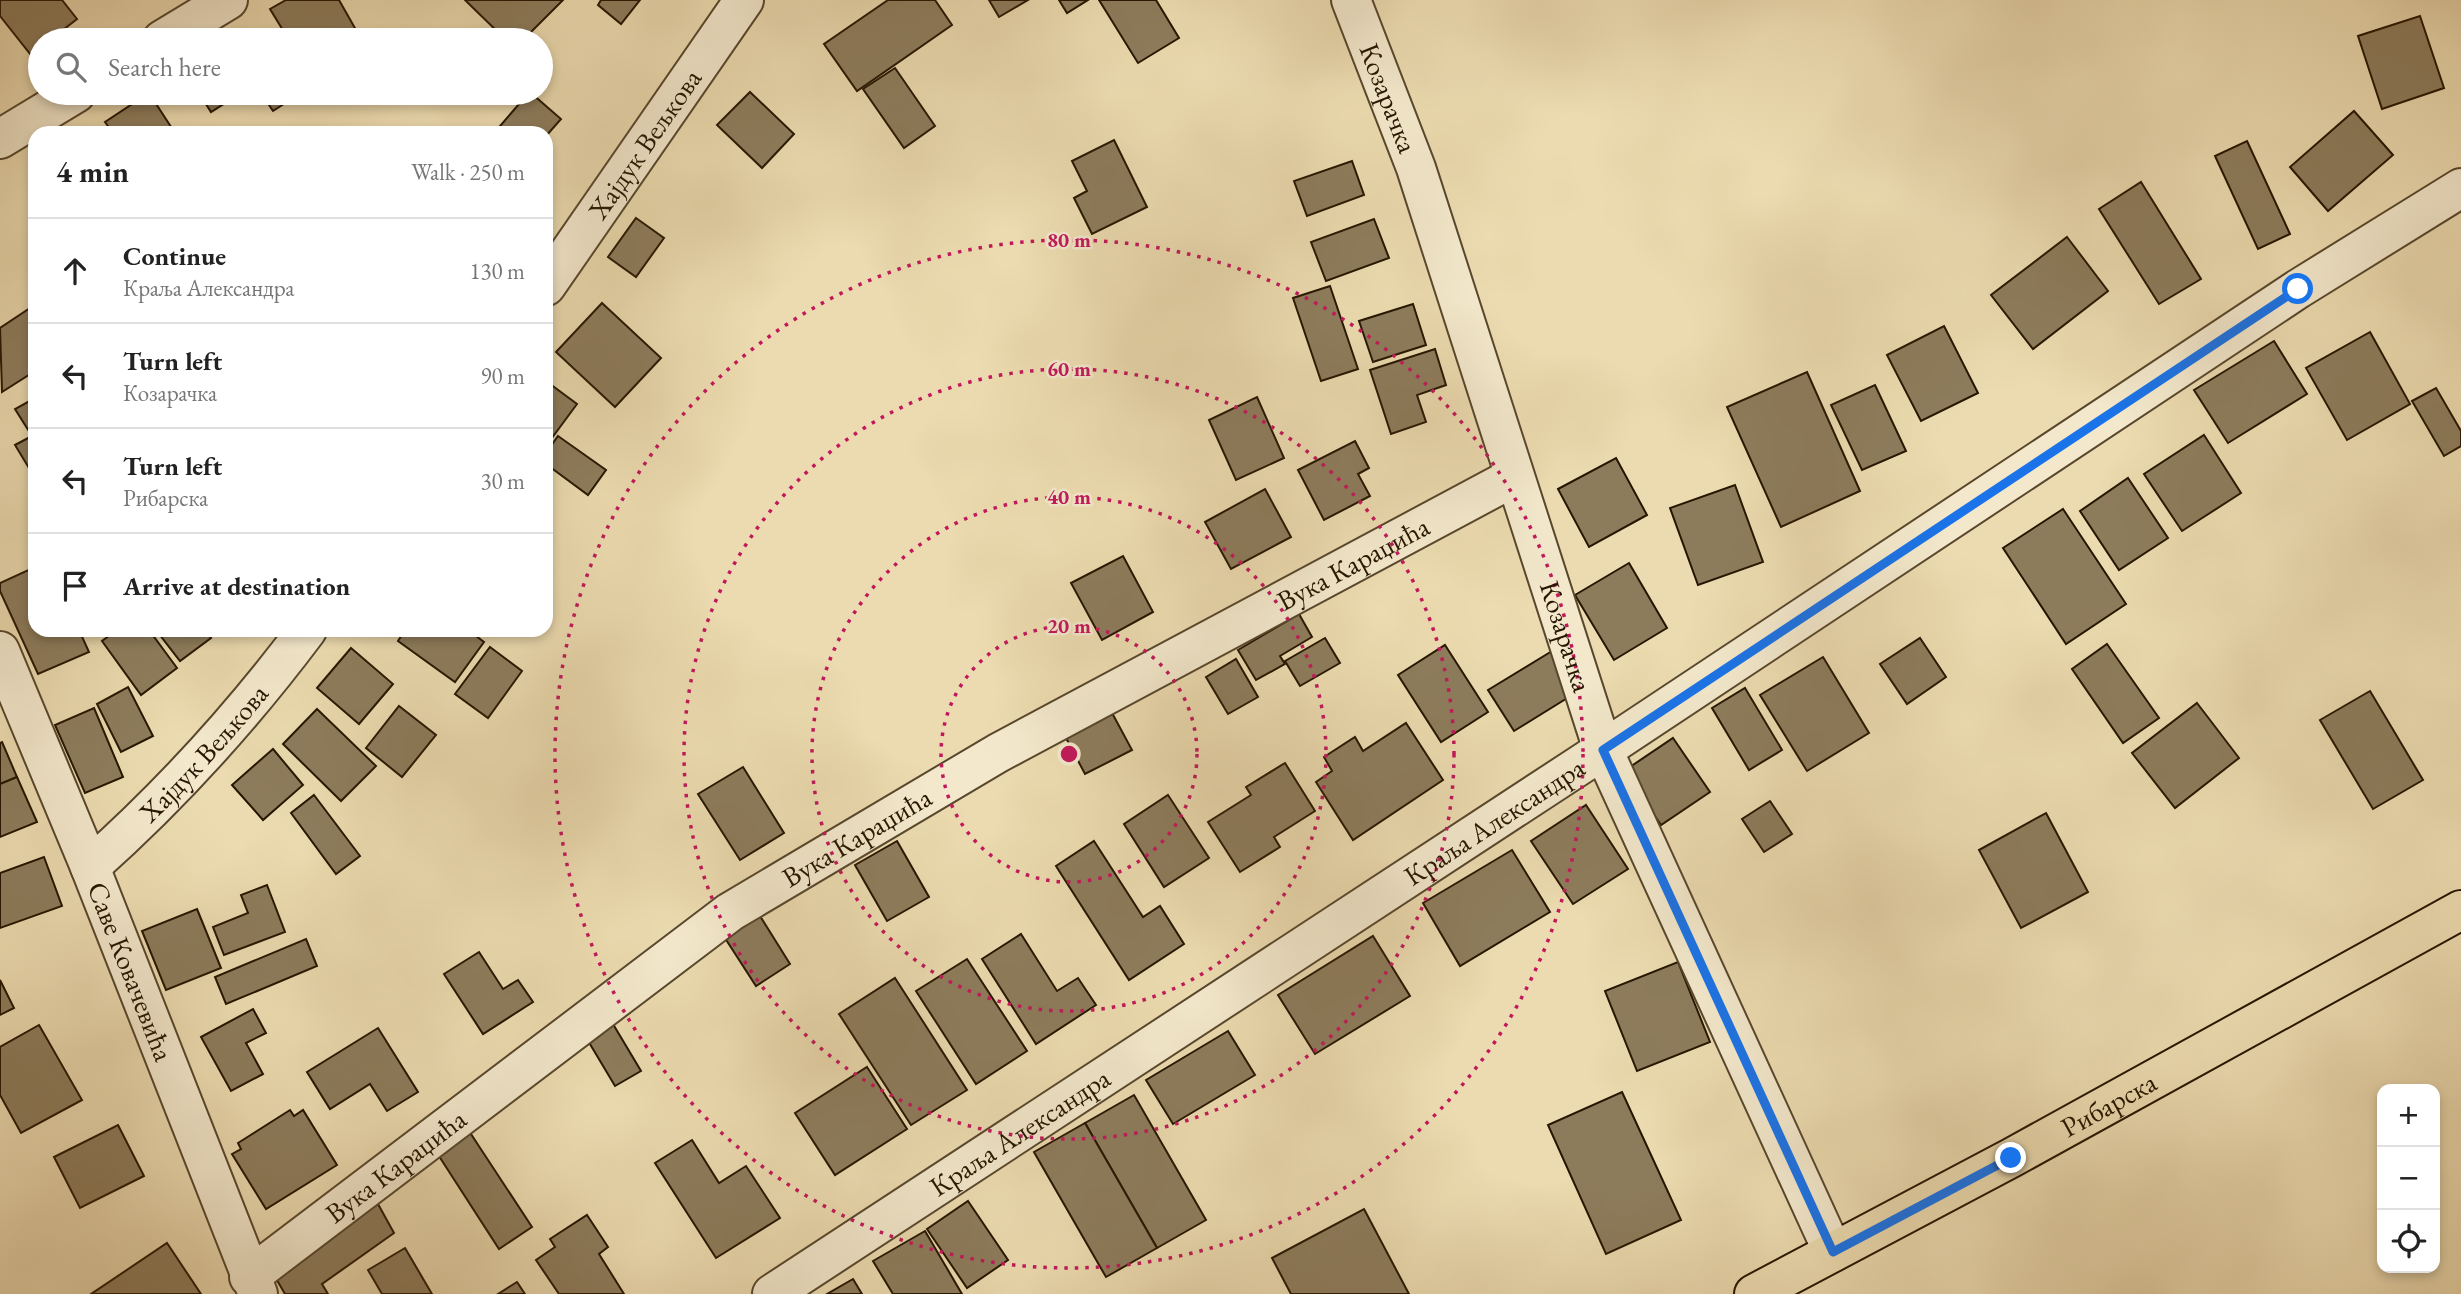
<!DOCTYPE html>
<html lang="en">
<head>
<meta charset="utf-8">
<style>
  body { margin:0; font-family:"EB Garamond",serif; background:#f6f6f6; color:#222 }
  .controls { position:absolute; right:21px; bottom:21px; display:grid; overflow:hidden; border-radius:14px; box-shadow:0 4px 10px #0003 }
  .controls button { width:63px; height:63px; display:grid; place-items:center; padding:0; border:0; border-bottom:2px solid #e0e0e0; background:#fff; color:#222; font:35px sans-serif }
  .stop { position:absolute; width:21px; height:21px; margin:-16px; border:5px solid #1a73e8; border-radius:50%; background:#fff }
  .stop.end { background:#1a73e8; border-color:#fff; box-shadow:0 2px 7px #0008 }
  .list { margin:0; padding:0; list-style:none }
  h2 { display:flex; justify-content:space-between; align-items:center; height:91px; margin:0; padding:0 28px; font-size:30px }
  h2 small { font-size:23px; font-weight:400; color:#767676 }
  .list li { display:grid; grid-template-columns:46px 1fr auto; gap:21px; align-items:center; box-sizing:border-box; height:105px; padding:0 28px; border-top:2px solid #e0e0e0 }
  .list b { display:block; font-size:26px; white-space:nowrap }
  .list p { margin:0; font-size:23px; white-space:nowrap; color:#767676 }
  .list em { font-size:23px; font-style:normal; color:#767676 }
  .icon { flex:none; width:38px; height:38px; fill:none; stroke:currentColor; stroke-width:2; stroke-linecap:round; stroke-linejoin:round }
  .map { position:relative; flex:none; width:2461px; height:1294px; overflow:hidden }
  .search { position:absolute; background:#fff; box-shadow:0 4px 10px #0003; left:28px; top:28px; width:525px; height:77px; display:flex; align-items:center; gap:18px; box-sizing:border-box; padding:0 24px; border-radius:38px; color:#767676; font-size:26px }
  .panel { position:absolute; background:#fff; box-shadow:0 4px 10px #0003; left:28px; top:126px; width:525px; height:511px; border-radius:21px }
  .map>svg:first-child { display:block }
  .building { fill:#8d7c5c; stroke:#261601; stroke-width:2 }
  .lines { fill:none; stroke-linecap:round; stroke-linejoin:round }
  .minor-casing { stroke:#58472d; stroke-width:42 }
  .major-casing { stroke:#261601; stroke-width:42 }
  .minor { stroke:#f3e8cc; stroke-width:38 }
  .major { stroke:#ecdbb0; stroke-width:38 }
  .route { stroke:#1a73e8; stroke-width:9 }
  .ring { fill:none; stroke:#c2185b; stroke-width:3.5; stroke-dasharray:3.5 7 }
  .labels { text-anchor:middle; stroke-width:5; stroke-linejoin:round; paint-order:stroke }
  .street-label { font-size:28px; fill:#261601; stroke:#f3e8cc }
  .centre { fill:#c2185b; stroke:#f3e8cc; stroke-width:3.5 }
  .ring-label { font-size:21px; text-anchor:middle; font-weight:bold; fill:#c2185b; stroke:#f3e8cc; stroke-width:5; stroke-linejoin:round; paint-order:stroke }
</style>
</head>
<body>
<div class="map">
<svg width="2461" height="1294" viewBox="0 0 2461 1294">
  <rect width="100%" height="100%" fill="#ecdbb0"/>
  <filter id="stains"><feTurbulence type="fractalNoise" baseFrequency=".00286" numOctaves="4"/><feColorMatrix values="0 0 0 0 .2 0 0 0 0 .09 0 0 0 0 .02 0 0 0 .5 -.17"/></filter>
  <radialGradient id="worn" r=".72"><stop offset=".6" stop-color="#630" stop-opacity="0"/><stop offset="1" stop-color="#630" stop-opacity=".3"/></radialGradient>
  <!-- building -->
  <g class="building">
    <path d="M0,0H62L77,19L50,40H40V48L31,55L0,16Z"/>
    <path d="M286,0H339L360,37L355,40H289L270,9Z"/>
    <path d="M465,0H563L523,40H506Z"/>
    <path d="M601,0H640L621,24L598,5Z"/>
    <path d="M888,0H935L952,25L857,91L824,44Z"/>
    <path d="M989,0H1028L999,17Z"/>
    <path d="M1059,0H1088L1067,13Z"/>
    <path d="M1099,0H1156L1179,38L1138,63Z"/>
    <path d="M2420,16L2444,88L2382,109L2358,36Z"/>
    <path d="M895,68L935,126L904,148L863,89Z"/>
    <path d="M750,92L794,134L762,168L717,125Z"/>
    <path d="M149,93L175,133H113L105,122Z"/>
    <path d="M199,93H241L211,112Z"/>
    <path d="M261,93H301L273,111Z"/>
    <path d="M506,93H531L561,119L546,136V133H494L519,104Z"/>
    <path d="M2354,111L2393,155L2328,211L2290,167Z"/>
    <path d="M1114,140L1147,207L1092,234L1074,198L1087,191L1072,161Z"/>
    <path d="M2247,141L2290,234L2258,249L2215,156Z"/>
    <path d="M1352,161L1364,195L1307,216L1294,181Z"/>
    <path d="M2141,182L2201,279L2159,304L2099,209Z"/>
    <path d="M636,218L664,238L636,277L608,257Z"/>
    <path d="M1374,219L1389,258L1326,281L1311,242Z"/>
    <path d="M2067,237L2108,291L2033,349L1991,295Z"/>
    <path d="M1330,286L1358,369L1321,381L1293,298Z"/>
    <path d="M602,303L661,358L615,407L556,352Z"/>
    <path d="M1413,304L1426,345L1373,362L1359,321Z"/>
    <path d="M33,306L35,371L2,392L0,328Z"/>
    <path d="M1944,326L1978,393L1921,421L1887,355Z"/>
    <path d="M2370,332L2410,404L2347,440L2306,368Z"/>
    <path d="M2274,341L2307,394L2228,443L2194,390Z"/>
    <path d="M1435,349L1446,385L1417,395L1426,422L1391,434L1370,370Z"/>
    <path d="M1807,372L1860,491L1781,527L1727,407Z"/>
    <path d="M546,381L577,404L546,446Z"/>
    <path d="M1875,385L1906,451L1862,470L1831,405Z"/>
    <path d="M2436,388L2461,431V446L2444,456L2412,401Z"/>
    <path d="M1257,397L1284,458L1236,480L1209,420Z"/>
    <path d="M35,398V478L15,445L32,436L15,409Z"/>
    <path d="M2204,435L2241,493L2182,531L2144,474Z"/>
    <path d="M558,436L606,470L588,495L546,464V453Z"/>
    <path d="M1355,441L1369,468L1358,474L1370,496L1324,520L1298,470Z"/>
    <path d="M1616,458L1647,515L1589,547L1558,489Z"/>
    <path d="M2128,478L2168,538L2119,570L2080,511Z"/>
    <path d="M1735,485L1763,562L1698,585L1670,508Z"/>
    <path d="M1265,489L1291,537L1231,569L1205,522Z"/>
    <path d="M2063,509L2126,604L2066,644L2003,548Z"/>
    <path d="M1123,556L1153,612L1102,640L1071,583Z"/>
    <path d="M1629,563L1667,628L1614,660L1575,595Z"/>
    <path d="M35,567V630H79L89,652L38,674L0,591V583Z"/>
    <path d="M1299,614L1312,637L1280,656L1285,664L1256,680L1238,650Z"/>
    <path d="M117,630H149L177,668L141,695L102,641Z"/>
    <path d="M156,630H205L211,638L180,661Z"/>
    <path d="M405,630H468L484,642L455,682L398,641Z"/>
    <path d="M1325,638L1340,663L1300,686L1285,661Z"/>
    <path d="M1920,638L1946,677L1907,704L1880,664Z"/>
    <path d="M2107,644L2159,718L2123,743L2072,669Z"/>
    <path d="M1445,645L1488,712L1441,742L1398,675Z"/>
    <path d="M490,647L522,671L488,718L455,694Z"/>
    <path d="M351,648L393,684L359,724L317,688Z"/>
    <path d="M1552,651L1577,692L1514,731L1488,690Z"/>
    <path d="M1823,657L1869,733L1807,771L1760,695Z"/>
    <path d="M1236,659L1258,697L1228,714L1206,677Z"/>
    <path d="M128,687L153,736L121,752L97,704Z"/>
    <path d="M1745,688L1782,750L1749,770L1712,708Z"/>
    <path d="M2370,691L2423,780L2373,809L2320,720Z"/>
    <path d="M2197,703L2239,758L2175,808L2132,753Z"/>
    <path d="M399,706L436,735L402,777L366,748Z"/>
    <path d="M94,708L123,777L85,793L55,725Z"/>
    <path d="M317,709L376,766L341,801L283,744Z"/>
    <path d="M1111,711L1132,750L1085,774L1065,736Z"/>
    <path d="M1406,723L1443,780L1353,840L1316,782L1332,771L1324,757L1355,737L1363,751Z"/>
    <path d="M1673,738L1710,792L1661,825L1624,771Z"/>
    <path d="M2,742L17,777L0,784V743Z"/>
    <path d="M273,749L303,785L263,820L232,785Z"/>
    <path d="M1285,763L1315,811L1274,837L1280,847L1240,872L1208,822L1251,795L1246,787Z"/>
    <path d="M743,767L784,833L740,860L698,794Z"/>
    <path d="M17,777L37,822L0,837V784Z"/>
    <path d="M314,795L360,856L336,874L291,813Z"/>
    <path d="M1168,795L1209,858L1164,887L1124,824Z"/>
    <path d="M1770,801L1792,834L1764,852L1742,819Z"/>
    <path d="M1586,805L1628,869L1573,904L1531,841Z"/>
    <path d="M2046,813L2088,892L2021,928L1979,850Z"/>
    <path d="M897,841L929,897L887,921L855,865Z"/>
    <path d="M1094,841L1143,917L1160,906L1184,944L1129,980L1056,866Z"/>
    <path d="M1512,850L1550,912L1460,966L1423,903Z"/>
    <path d="M44,857L62,906L0,928V873Z"/>
    <path d="M267,885L285,932L224,955L213,927L248,913L241,895Z"/>
    <path d="M197,909L221,968L166,990L142,931Z"/>
    <path d="M760,916L790,964L756,986L725,938Z"/>
    <path d="M1021,934L1057,991L1078,978L1096,1005L1036,1044L982,959Z"/>
    <path d="M1373,936L1410,996L1315,1054L1278,995Z"/>
    <path d="M306,939L317,966L226,1004L215,977Z"/>
    <path d="M479,952L503,989L518,980L533,1002L483,1034L444,974Z"/>
    <path d="M967,959L1027,1051L976,1084L916,991Z"/>
    <path d="M1678,962L1710,1042L1637,1071L1605,991Z"/>
    <path d="M895,978L967,1090L911,1125L839,1014Z"/>
    <path d="M0,980L14,1008L0,1015Z"/>
    <path d="M253,1009L266,1033L246,1043L263,1074L231,1091L201,1037Z"/>
    <path d="M610,1019L641,1071L615,1086L584,1034Z"/>
    <path d="M39,1025L82,1100L21,1133L0,1095V1047Z"/>
    <path d="M378,1028L418,1092L387,1111L370,1084L330,1109L307,1072Z"/>
    <path d="M1228,1031L1255,1075L1173,1124L1146,1080Z"/>
    <path d="M867,1067L907,1129L835,1175L795,1113Z"/>
    <path d="M1622,1092L1681,1220L1606,1254L1548,1125Z"/>
    <path d="M1134,1095L1206,1220L1157,1248L1085,1123Z"/>
    <path d="M290,1110L294,1116L303,1110L337,1165L266,1209L232,1154L241,1149L238,1143Z"/>
    <path d="M1085,1123L1157,1248L1106,1277L1034,1152Z"/>
    <path d="M118,1125L144,1176L80,1208L54,1157Z"/>
    <path d="M469,1131L532,1227L499,1249L437,1153Z"/>
    <path d="M692,1140L719,1183L746,1166L780,1218L716,1258L655,1163Z"/>
    <path d="M968,1201L1008,1260L967,1288L927,1229Z"/>
    <path d="M378,1204L394,1233L322,1284L328,1294H285L274,1275Z"/>
    <path d="M1364,1209L1409,1294H1291L1272,1258Z"/>
    <path d="M587,1215L608,1247L599,1254L624,1294H559L536,1260L555,1247L550,1239Z"/>
    <path d="M925,1231L962,1294H893L873,1261Z"/>
    <path d="M167,1243L201,1294H91Z"/>
    <path d="M405,1248L432,1294H382L368,1270Z"/>
    <path d="M853,1279L862,1294H827Z"/>
    <path d="M517,1282L525,1294H498Z"/>
  </g>
  <g class="lines">
    <!-- minor casing -->
    <g class="minor-casing">
      <g id="minor">
        <path id="s1" d="M1351,0L1416,168L1603,750L1833,1252"/>
        <path d="M162,40L228,0"/>
        <path d="M0,139L76,93"/>
        <path id="s2" d="M546,286L744,0"/>
        <path id="s3" d="M0,651L90,867L258,1294"/>
        <path id="s4" d="M90,867C171,795 241,718 307,630"/>
        <path id="s5" d="M249,1277L730,912L998,753L1514,477"/>
        <path id="s6" d="M772,1294L1603,750L2298,289L2461,188"/>
      </g>
    </g>
    <!-- major casing -->
    <g class="major-casing">
      <g id="major">
        <path id="s7" d="M1754,1294L2011,1158L2461,910"/>
      </g>
    </g>
    <!-- minor -->
    <use href="#minor" class="minor"/>
    <!-- major -->
    <use href="#major" class="major"/>
  </g>
  <g class="lines">
    <!-- route -->
    <path class="route" d="M2011,1158L1833,1252L1603,750L2298,289"/>
  </g>
  <!-- distance rings -->
  <g class="ring">
    <circle cx="1069" cy="754" r="128"/>
    <circle cx="1069" cy="754" r="257"/>
    <circle cx="1069" cy="754" r="385"/>
    <circle cx="1069" cy="754" r="514"/>
  </g>
  <g class="labels">
    <!-- street labels -->
    <g class="street-label">
      <text dy="10" stroke="none"><textPath href="#s1" startOffset="105">Козарачка</textPath></text>
      <text dy="10" stroke="none"><textPath href="#s2" startOffset="173">Хајдук Вељкова</textPath></text>
      <text dy="10" stroke="none"><textPath href="#s5" startOffset="1318">Вука Караџића</textPath></text>
      <text dy="10" stroke="none"><textPath href="#s1" startOffset="672">Козарачка</textPath></text>
      <text dy="10" stroke="none"><textPath href="#s4" startOffset="161">Хајдук Вељкова</textPath></text>
      <text dy="10" stroke="none"><textPath href="#s6" startOffset="863">Краља Александра</textPath></text>
      <text dy="10" stroke="none"><textPath href="#s5" startOffset="751">Вука Караџића</textPath></text>
      <text dy="10" stroke="none"><textPath href="#s3" startOffset="346">Саве Ковачевића</textPath></text>
      <text dy="10" stroke="none"><textPath href="#s7" startOffset="402">Рибарска</textPath></text>
      <text dy="10" stroke="none"><textPath href="#s6" startOffset="296">Краља Александра</textPath></text>
      <text dy="10" stroke="none"><textPath href="#s5" startOffset="184">Вука Караџића</textPath></text>
    </g>
  </g>
  <circle cx="1069" cy="754" r="10" class="centre"/>
  <g class="ring-label">
    <text x="1069" y="247">80 m</text>
    <text x="1069" y="376">60 m</text>
    <text x="1069" y="504">40 m</text>
    <text x="1069" y="633">20 m</text>
  </g>
  <rect width="100%" height="100%" filter="url(#stains)"/>
  <rect width="100%" height="100%" fill="url(#worn)"/>
</svg>
<div class="controls">
<button>+</button>
<button>−</button>
<button><svg class="icon" aria-label="locate" viewBox="0 0 24 24"><circle cx="12" cy="12" r="6"/><path d="M12 2v4M12 18v4M2 12h4M18 12h4"/></svg></button>
</div>
<div class="stop" style="left:2298px;top:289px"></div>
<div class="stop end" style="left:2011px;top:1158px"></div>
<div class="search"><svg class="icon" aria-label="search" viewBox="0 0 24 24"><circle cx="10" cy="10" r="6"/><path d="M15 15l6 6"/></svg>Search here</div>
<section class="panel">
<h2>4 min<small>Walk · 250 m</small></h2>
<ul class="list">
<li><svg class="icon" aria-label="ahead" viewBox="0 0 24 24"><path d="M12 20V5M6 11l6-6 6 6"/></svg><div><b>Continue</b><p>Краља Александра</p></div><em>130 m</em></li>
<li><svg class="icon" aria-label="left" viewBox="0 0 24 24"><path d="M17 20v-9H6M10 6l-5 5 5 5"/></svg><div><b>Turn left</b><p>Козарачка</p></div><em>90 m</em></li>
<li><svg class="icon" aria-label="left" viewBox="0 0 24 24"><path d="M17 20v-9H6M10 6l-5 5 5 5"/></svg><div><b>Turn left</b><p>Рибарска</p></div><em>30 m</em></li>
<li><svg class="icon" aria-label="arrive" viewBox="0 0 24 24"><path d="M6 21V4h12l-3 4 3 4H6"/></svg><div><b>Arrive at destination</b></div></li>
</ul>
</section>
</div>
</body>
</html>
